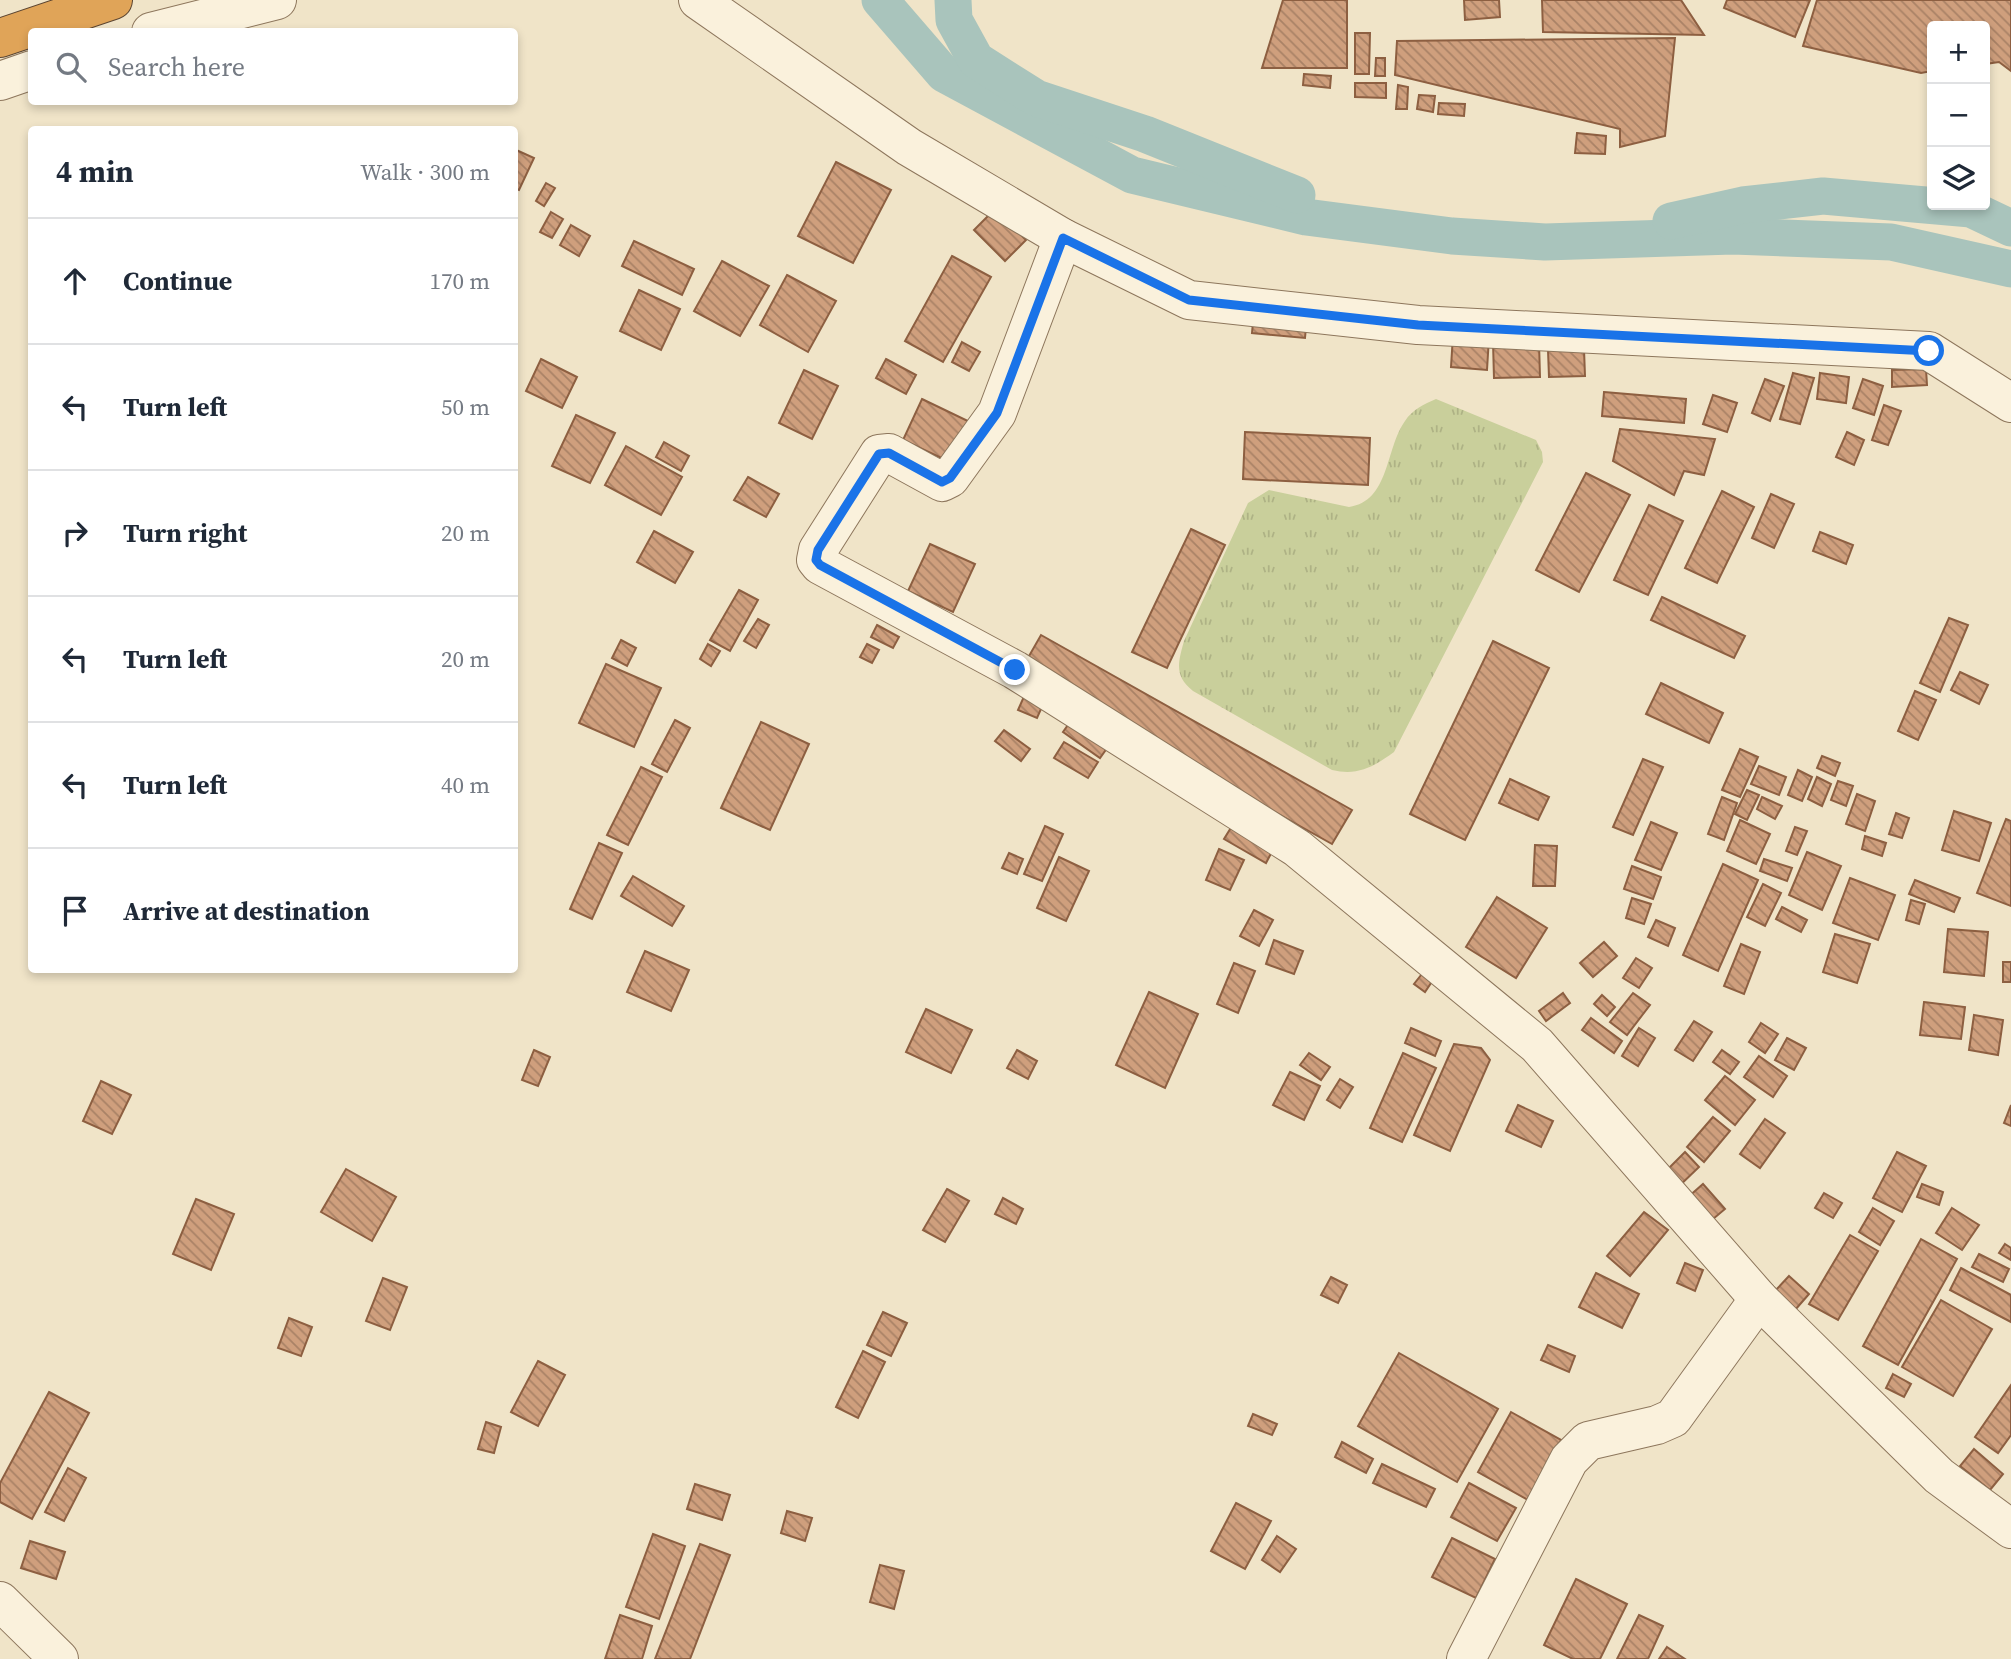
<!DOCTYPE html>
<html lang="en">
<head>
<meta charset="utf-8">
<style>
  body { margin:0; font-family:"Source Serif 4",serif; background:#f6f6f7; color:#1f2937 }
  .controls { position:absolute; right:21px; top:21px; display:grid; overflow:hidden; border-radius:7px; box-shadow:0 4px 10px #0003 }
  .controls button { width:63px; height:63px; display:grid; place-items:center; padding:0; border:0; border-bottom:2px solid #e0e1e3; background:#fff; color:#1f2937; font:35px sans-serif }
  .stop { position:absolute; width:21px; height:21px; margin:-16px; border:5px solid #1a73e8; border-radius:50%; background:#fff }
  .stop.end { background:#1a73e8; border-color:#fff; box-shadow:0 2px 7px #0008 }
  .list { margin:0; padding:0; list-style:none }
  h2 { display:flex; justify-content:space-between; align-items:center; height:91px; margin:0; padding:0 28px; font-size:30px }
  h2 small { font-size:23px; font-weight:400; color:#747a83 }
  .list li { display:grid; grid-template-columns:46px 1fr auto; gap:21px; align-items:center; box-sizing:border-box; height:126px; padding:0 28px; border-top:2px solid #e0e1e3 }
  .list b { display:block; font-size:26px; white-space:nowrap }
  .list em { font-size:23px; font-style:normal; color:#747a83 }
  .icon { flex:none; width:38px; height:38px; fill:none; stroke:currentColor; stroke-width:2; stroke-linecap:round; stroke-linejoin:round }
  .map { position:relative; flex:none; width:2011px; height:1659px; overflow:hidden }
  .search { position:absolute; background:#fff; box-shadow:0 4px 10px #0003; left:28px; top:28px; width:490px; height:77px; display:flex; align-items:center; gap:18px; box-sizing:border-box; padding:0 24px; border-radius:7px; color:#747a83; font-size:26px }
  .panel { position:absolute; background:#fff; box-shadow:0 4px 10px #0003; left:28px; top:126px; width:490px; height:847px; border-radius:7px }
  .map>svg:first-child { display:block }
  .park { fill:url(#park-tufts) }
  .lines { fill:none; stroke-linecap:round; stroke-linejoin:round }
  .canal { stroke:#a9c4bc; stroke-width:37 }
  .building { fill:url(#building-back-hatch); stroke:#8d5f41; stroke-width:2 }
  .minor-casing { stroke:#8d765c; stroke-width:40 }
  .highway-casing { stroke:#5b4430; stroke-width:40 }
  .minor { stroke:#faf1dc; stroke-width:38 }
  .highway { stroke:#e0a458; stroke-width:38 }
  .route { stroke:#1a73e8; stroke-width:9 }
</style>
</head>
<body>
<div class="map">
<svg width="2011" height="1659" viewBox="0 0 2011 1659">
  <defs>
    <pattern id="park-tufts" width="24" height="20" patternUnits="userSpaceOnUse" patternTransform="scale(1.75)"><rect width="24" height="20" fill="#c9cf9b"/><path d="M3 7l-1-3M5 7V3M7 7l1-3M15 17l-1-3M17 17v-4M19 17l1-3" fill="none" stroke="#aeb285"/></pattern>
    <pattern id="building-back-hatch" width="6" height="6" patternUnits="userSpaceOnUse" patternTransform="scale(1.75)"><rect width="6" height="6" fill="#cf9f7d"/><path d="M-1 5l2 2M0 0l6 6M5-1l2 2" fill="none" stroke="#a98266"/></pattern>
  </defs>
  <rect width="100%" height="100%" fill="#f0e4c8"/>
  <!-- park -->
  <path class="park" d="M1436,399L1536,440L1542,452L1543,462L1394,752C1373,767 1358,776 1332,770L1193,691C1174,676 1178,663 1184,641L1248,503L1269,490L1349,507C1390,501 1385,449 1405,421C1412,410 1424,404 1436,399Z"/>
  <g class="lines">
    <!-- canal -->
    <g class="canal">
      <path d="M880,0L944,74L1132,175L1306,217L1452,236L1545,242L1733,236L1891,242L2011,269"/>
      <path d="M953,0L954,20L976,60L1036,98L1145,134L1297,195"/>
      <path d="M1671,221L1743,205L1823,196L1971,209L2011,228"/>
    </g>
  </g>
  <!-- building -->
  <g class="building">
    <path d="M1283,0H1347V68H1262Z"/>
    <path d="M1464,0H1499L1500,17L1465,20Z"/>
    <path d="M1542,0H1681L1704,35L1543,32Z"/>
    <path d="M1727,0H1810L1795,37L1724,8Z"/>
    <path d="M1817,0H2011V71L1999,62L1985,64V26H1932V71L1921,73L1803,46Z"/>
    <path d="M1355,33H1370L1369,74H1355Z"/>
    <path d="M1675,38L1665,136L1620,147V129L1395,75L1397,41Z"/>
    <path d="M1376,58H1385V76H1375Z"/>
    <path d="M1304,74L1331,76L1330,88L1303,85Z"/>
    <path d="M1355,83H1386V98L1355,97Z"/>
    <path d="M1398,85L1408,87L1407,109H1396Z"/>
    <path d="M1419,95L1435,96L1433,112L1417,109Z"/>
    <path d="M1439,103L1465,104L1464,116L1438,114Z"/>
    <path d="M1577,133L1606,136L1605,154L1575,153Z"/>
    <path d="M514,149L534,158L519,190L514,188Z"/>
    <path d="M836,162L891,190L853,263L798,236Z"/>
    <path d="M546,183L555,188L544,206L536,201Z"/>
    <path d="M995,209L1026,240L1005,261L974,230Z"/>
    <path d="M551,212L563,219L552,238L540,232Z"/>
    <path d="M571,225L590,236L579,256L560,245Z"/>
    <path d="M634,241L694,269L682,295L622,266Z"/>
    <path d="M952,256L991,277L943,362L905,341Z"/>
    <path d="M722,261L769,286L740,336L694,311Z"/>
    <path d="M787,275L836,301L808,352L760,325Z"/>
    <path d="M639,290L680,309L661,350L620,331Z"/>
    <path d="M1254,311L1307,316L1305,338L1252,333Z"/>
    <path d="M1453,335L1489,337L1487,370L1451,367Z"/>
    <path d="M962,342L980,352L969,371L952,362Z"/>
    <path d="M1493,342H1539L1540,377L1494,378Z"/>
    <path d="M1584,349L1585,376L1549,377L1548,350Z"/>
    <path d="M541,359L577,377L562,408L526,391Z"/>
    <path d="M886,359L916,375L906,394L876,378Z"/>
    <path d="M1926,369L1927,385L1892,387V370Z"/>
    <path d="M804,370L838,386L812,439L779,423Z"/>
    <path d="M1793,373L1814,378L1800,424L1780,419Z"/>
    <path d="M1820,373L1849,377L1846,403L1817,399Z"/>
    <path d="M1765,379L1784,386L1770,421L1752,413Z"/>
    <path d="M1863,379L1883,386L1874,415L1853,408Z"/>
    <path d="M1604,392L1686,399L1684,423L1602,416Z"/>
    <path d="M1713,395L1737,403L1727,432L1703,424Z"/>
    <path d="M922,399L972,423L952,463L903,440Z"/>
    <path d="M1884,405L1901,411L1888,445L1872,440Z"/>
    <path d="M576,415L615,433L590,483L552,466Z"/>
    <path d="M1620,429L1715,439L1704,475L1684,471L1674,495L1613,461Z"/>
    <path d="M1245,432L1370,438L1368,485L1243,479Z"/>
    <path d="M1847,432L1864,440L1854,465L1836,457Z"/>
    <path d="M664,442L689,456L681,471L656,457Z"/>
    <path d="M626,446L682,477L661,515L605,485Z"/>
    <path d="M1586,473L1630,495L1579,592L1536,570Z"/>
    <path d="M748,477L779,494L766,517L734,500Z"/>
    <path d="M1722,491L1754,507L1717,583L1685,568Z"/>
    <path d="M1771,494L1794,504L1774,548L1752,538Z"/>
    <path d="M1649,505L1683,521L1648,595L1614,580Z"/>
    <path d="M1191,529L1225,545L1167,668L1132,652Z"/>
    <path d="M654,531L693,552L675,583L637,562Z"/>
    <path d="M1820,532L1853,545L1846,564L1813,551Z"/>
    <path d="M930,544L975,564L953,612L908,591Z"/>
    <path d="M739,590L758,600L730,651L710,640Z"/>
    <path d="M1662,597L1745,636L1734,658L1651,620Z"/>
    <path d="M1949,618L1968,625L1940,692L1920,683Z"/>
    <path d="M758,619L769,625L756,648L744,641Z"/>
    <path d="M877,625L899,637L893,648L871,637Z"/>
    <path d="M1041,635L1352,810L1332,844L1021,670Z"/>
    <path d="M621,640L636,648L627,666L612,658Z"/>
    <path d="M1493,641L1549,668L1465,840L1410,814Z"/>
    <path d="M708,644L720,651L711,666L700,659Z"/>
    <path d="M867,644L879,650L872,663L860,657Z"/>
    <path d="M606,664L661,688L634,747L579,723Z"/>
    <path d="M1960,672L1988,685L1979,704L1951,690Z"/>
    <path d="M1661,683L1723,713L1709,743L1646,714Z"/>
    <path d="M1915,691L1936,700L1918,740L1898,731Z"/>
    <path d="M1026,692L1045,700L1037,718L1018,710Z"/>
    <path d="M1075,715L1112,741L1100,758L1063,732Z"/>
    <path d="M675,720L690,728L667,772L652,764Z"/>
    <path d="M761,722L809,744L770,830L721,808Z"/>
    <path d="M1004,730L1030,749L1021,761L995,741Z"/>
    <path d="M1064,742L1098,762L1088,778L1054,758Z"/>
    <path d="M1740,749L1758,757L1740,797L1722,790Z"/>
    <path d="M1822,756L1840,763L1835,776L1817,768Z"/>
    <path d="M1643,759L1663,767L1633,835L1613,827Z"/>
    <path d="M1759,766L1786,777L1779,795L1751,784Z"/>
    <path d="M641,767L662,777L628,845L607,835Z"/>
    <path d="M1798,770L1812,777L1802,801L1788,795Z"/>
    <path d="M1817,777L1831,784L1822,806L1808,799Z"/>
    <path d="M1510,779L1549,797L1538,820L1499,803Z"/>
    <path d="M1838,781L1853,786L1846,806L1831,800Z"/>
    <path d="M1747,790L1759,795L1747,820L1735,814Z"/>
    <path d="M1857,794L1875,801L1865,831L1846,824Z"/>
    <path d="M1722,797L1737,803L1724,840L1708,834Z"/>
    <path d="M1762,797L1782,806L1775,819L1757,809Z"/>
    <path d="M1954,811L1991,823L1979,861L1942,850Z"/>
    <path d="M1896,813L1909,818L1902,838L1889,834Z"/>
    <path d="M1237,818L1278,840L1266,863L1224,839Z"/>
    <path d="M2006,819L2011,821V906L1977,893Z"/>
    <path d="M1740,820L1770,834L1756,864L1727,851Z"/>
    <path d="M1651,822L1677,833L1661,870L1635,860Z"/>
    <path d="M1045,826L1063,834L1042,881L1024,874Z"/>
    <path d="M1795,827L1807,831L1797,855L1786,851Z"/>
    <path d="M1865,836L1886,843L1882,856L1862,849Z"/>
    <path d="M599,843L622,853L592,919L570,909Z"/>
    <path d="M1535,845L1557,846L1555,886H1533Z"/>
    <path d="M1219,849L1244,860L1230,890L1206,880Z"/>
    <path d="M1807,852L1841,866L1822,910L1789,895Z"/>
    <path d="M1009,853L1023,859L1017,874L1002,868Z"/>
    <path d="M1059,857L1089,871L1066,921L1037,908Z"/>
    <path d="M1764,859L1792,868L1787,881L1760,871Z"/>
    <path d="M1723,864L1758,880L1718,971L1683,955Z"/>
    <path d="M1632,866L1661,877L1653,899L1624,889Z"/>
    <path d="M633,876L684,906L672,926L621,896Z"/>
    <path d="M1850,878L1895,895L1878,940L1833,923Z"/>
    <path d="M1915,880L1960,898L1954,912L1909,894Z"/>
    <path d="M1763,884L1781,893L1765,926L1747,917Z"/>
    <path d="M1497,897L1547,928L1516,978L1466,947Z"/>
    <path d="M1632,898L1651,904L1644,924L1626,918Z"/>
    <path d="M1911,900L1925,904L1919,924L1906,920Z"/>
    <path d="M1782,907L1807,920L1801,932L1776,919Z"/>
    <path d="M1254,910L1273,920L1259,946L1240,936Z"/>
    <path d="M1656,920L1675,928L1668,946L1648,937Z"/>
    <path d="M1948,929L1988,932L1984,976L1944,972Z"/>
    <path d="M1835,934L1870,944L1857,983L1823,972Z"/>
    <path d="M1274,940L1303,951L1294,974L1266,964Z"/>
    <path d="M1604,942L1617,956L1593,977L1580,963Z"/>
    <path d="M1741,944L1760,952L1744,994L1724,986Z"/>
    <path d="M645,951L689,970L671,1011L627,992Z"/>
    <path d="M1636,958L1652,968L1639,988L1623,978Z"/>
    <rect x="2003" y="962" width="8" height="20"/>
    <path d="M1234,963L1255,971L1238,1013L1217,1004Z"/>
    <path d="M1425,970L1435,977L1425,992L1414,984Z"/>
    <path d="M1149,992L1198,1014L1165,1088L1116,1065Z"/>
    <path d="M1563,993L1570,1003L1546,1021L1539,1011Z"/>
    <path d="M1633,993L1650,1005L1627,1035L1610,1022Z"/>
    <path d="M1602,995L1615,1007L1607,1016L1594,1004Z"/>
    <path d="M1924,1002L1965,1007L1961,1039L1920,1035Z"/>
    <path d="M926,1009L972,1030L951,1073L906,1052Z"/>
    <path d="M1974,1015L2003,1020L1998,1055L1969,1050Z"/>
    <path d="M1591,1018L1622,1041L1614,1053L1582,1030Z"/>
    <path d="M1694,1021L1712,1032L1693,1061L1675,1050Z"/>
    <path d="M1761,1023L1778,1034L1765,1053L1749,1042Z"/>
    <path d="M1411,1028L1441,1041L1435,1056L1405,1043Z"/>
    <path d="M1639,1028L1655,1038L1638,1066L1622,1056Z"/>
    <path d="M1787,1038L1806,1048L1794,1070L1775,1060Z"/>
    <path d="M1454,1044L1481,1048L1490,1060L1450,1151L1414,1135Z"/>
    <path d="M534,1050L550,1057L538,1086L522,1080Z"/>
    <path d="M1017,1050L1037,1061L1028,1079L1007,1068Z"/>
    <path d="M1722,1050L1739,1062L1730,1074L1713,1062Z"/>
    <path d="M1309,1053L1330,1067L1321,1080L1300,1065Z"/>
    <path d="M1403,1053L1436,1068L1402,1142L1370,1128Z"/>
    <path d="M1759,1056L1787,1076L1773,1097L1744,1077Z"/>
    <path d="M1290,1072L1320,1086L1304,1120L1273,1105Z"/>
    <path d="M1725,1076L1755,1100L1735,1125L1705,1100Z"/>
    <path d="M1340,1079L1353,1087L1340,1108L1327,1100Z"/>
    <path d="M101,1081L131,1095L112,1134L83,1121Z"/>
    <path d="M1518,1105L1553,1121L1541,1147L1506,1131Z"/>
    <path d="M2011,1105V1126L2004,1123Z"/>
    <path d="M1713,1117L1730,1131L1704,1162L1687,1147Z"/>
    <path d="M1765,1119L1785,1133L1760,1168L1740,1154Z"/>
    <path d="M1685,1152L1699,1167L1676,1189L1662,1175Z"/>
    <path d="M1897,1152L1926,1166L1902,1212L1873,1198Z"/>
    <path d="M346,1169L396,1197L372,1241L321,1212Z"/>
    <path d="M1703,1184L1725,1209L1701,1229L1679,1205Z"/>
    <path d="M1922,1184L1943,1192L1939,1205L1917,1197Z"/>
    <path d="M947,1189L969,1201L945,1242L923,1230Z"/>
    <path d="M1824,1193L1842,1203L1833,1218L1815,1208Z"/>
    <path d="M1003,1198L1023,1209L1016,1224L995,1214Z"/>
    <path d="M196,1199L234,1214L211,1270L173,1254Z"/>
    <path d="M1873,1208L1894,1221L1880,1245L1859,1232Z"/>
    <path d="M1952,1208L1979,1225L1962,1250L1936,1233Z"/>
    <path d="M1644,1212L1668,1230L1630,1276L1607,1256Z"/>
    <path d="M1850,1235L1878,1251L1838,1320L1809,1304Z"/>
    <path d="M1921,1239L1957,1259L1898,1365L1863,1346Z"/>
    <path d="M2005,1244L2011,1248V1260L1999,1253Z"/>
    <path d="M1979,1254L2009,1269L2003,1282L1972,1267Z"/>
    <path d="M1685,1263L1703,1270L1695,1291L1677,1283Z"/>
    <path d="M1961,1268L2011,1295V1322L1950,1290Z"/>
    <path d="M1596,1273L1639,1294L1622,1328L1579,1307Z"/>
    <path d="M1789,1276L1809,1294L1795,1310L1774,1292Z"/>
    <path d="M1331,1277L1347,1285L1338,1303L1321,1295Z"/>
    <path d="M383,1278L407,1287L390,1330L366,1321Z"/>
    <path d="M1941,1300L1992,1329L1953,1396L1902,1367Z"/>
    <path d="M883,1312L907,1323L891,1356L867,1345Z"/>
    <path d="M289,1318L312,1327L301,1356L278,1348Z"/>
    <path d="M1548,1345L1575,1356L1569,1372L1541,1360Z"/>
    <path d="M863,1351L885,1362L858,1418L836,1407Z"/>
    <path d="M1399,1353L1498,1409L1457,1482L1358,1426Z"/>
    <path d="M538,1361L565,1375L538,1426L511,1412Z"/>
    <path d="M1893,1374L1911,1384L1904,1397L1886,1388Z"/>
    <path d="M2011,1385V1435L1998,1453L1975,1437Z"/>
    <path d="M49,1392L89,1413L32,1519L0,1502V1483Z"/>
    <path d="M1511,1412L1561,1440L1528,1500L1478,1472Z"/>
    <path d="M1253,1414L1277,1424L1272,1435L1248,1426Z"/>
    <path d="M486,1422L501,1427L494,1453L478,1449Z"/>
    <path d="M1342,1442L1373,1459L1366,1473L1335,1457Z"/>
    <path d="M1974,1449L2003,1474L1990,1490L1960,1466Z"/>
    <path d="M1382,1464L1435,1489L1426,1507L1373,1483Z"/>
    <path d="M68,1468L86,1478L64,1521L45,1512Z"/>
    <path d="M1469,1483L1516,1508L1497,1541L1451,1517Z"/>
    <path d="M695,1484L730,1495L722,1520L687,1509Z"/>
    <path d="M1236,1503L1271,1521L1245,1569L1211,1551Z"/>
    <path d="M787,1511L812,1518L805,1541L781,1533Z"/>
    <path d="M653,1534L685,1546L659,1619L626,1607Z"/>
    <path d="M1277,1536L1296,1549L1280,1572L1262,1560Z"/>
    <path d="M1452,1538L1495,1559L1476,1598L1432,1577Z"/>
    <path d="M30,1541L65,1552L56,1579L21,1568Z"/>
    <path d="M700,1544L730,1555L690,1659H655Z"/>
    <path d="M880,1565L904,1571L894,1609L870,1602Z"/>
    <path d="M1576,1579L1627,1604L1600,1659H1573L1544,1645Z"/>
    <path d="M620,1615L652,1626L642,1659H605Z"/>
    <path d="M1639,1615L1663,1626L1648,1659H1617Z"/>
    <path d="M1667,1647L1685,1659H1659Z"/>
  </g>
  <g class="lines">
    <!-- minor casing -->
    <g class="minor-casing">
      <g id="minor">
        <path d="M698,0L909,147L1063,238L1189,300L1418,325L1929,351L2011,403"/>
        <path d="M151,32L277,0"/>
        <path d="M0,81L32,70"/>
        <path d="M1063,238L997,413L950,478L942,482L889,453L879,454L818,550L816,560L820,565L1015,670L1297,848L1537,1045L1759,1299L1939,1476L2011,1529"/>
        <path d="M0,1601L59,1659"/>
        <path d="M1466,1659L1569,1460L1588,1441L1657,1425L1673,1418L1759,1299"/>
      </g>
    </g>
    <!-- highway casing -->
    <g class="highway-casing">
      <path id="highway" d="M0,38L113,0"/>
    </g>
    <!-- minor -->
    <use href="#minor" class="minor"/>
    <!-- highway -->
    <use href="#highway" class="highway"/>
  </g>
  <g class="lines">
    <!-- route -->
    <path class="route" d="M1015,670L820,565L816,560L818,550L879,454L889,453L942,482L950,478L997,413L1063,238L1189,300L1418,325L1929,351"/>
  </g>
</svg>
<div class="controls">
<button>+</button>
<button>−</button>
<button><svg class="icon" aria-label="layers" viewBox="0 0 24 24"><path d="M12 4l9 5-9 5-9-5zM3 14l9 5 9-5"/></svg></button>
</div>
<div class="stop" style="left:1929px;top:351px"></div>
<div class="stop end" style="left:1015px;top:670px"></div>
<div class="search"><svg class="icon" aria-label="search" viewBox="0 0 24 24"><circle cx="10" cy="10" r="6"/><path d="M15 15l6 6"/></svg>Search here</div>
<section class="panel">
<h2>4 min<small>Walk · 300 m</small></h2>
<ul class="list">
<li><svg class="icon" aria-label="ahead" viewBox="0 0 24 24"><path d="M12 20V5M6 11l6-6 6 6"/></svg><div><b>Continue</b></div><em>170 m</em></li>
<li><svg class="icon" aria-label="left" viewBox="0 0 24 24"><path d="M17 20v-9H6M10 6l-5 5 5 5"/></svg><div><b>Turn left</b></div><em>50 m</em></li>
<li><svg class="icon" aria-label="right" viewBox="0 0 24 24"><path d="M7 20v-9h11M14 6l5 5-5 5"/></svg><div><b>Turn right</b></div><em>20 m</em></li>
<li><svg class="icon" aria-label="left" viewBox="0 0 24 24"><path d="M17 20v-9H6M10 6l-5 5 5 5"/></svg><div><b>Turn left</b></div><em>20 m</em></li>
<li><svg class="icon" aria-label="left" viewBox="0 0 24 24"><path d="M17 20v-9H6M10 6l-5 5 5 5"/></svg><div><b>Turn left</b></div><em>40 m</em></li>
<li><svg class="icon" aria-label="arrive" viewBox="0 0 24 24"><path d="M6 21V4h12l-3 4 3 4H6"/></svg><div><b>Arrive at destination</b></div></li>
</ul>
</section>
</div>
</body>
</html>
